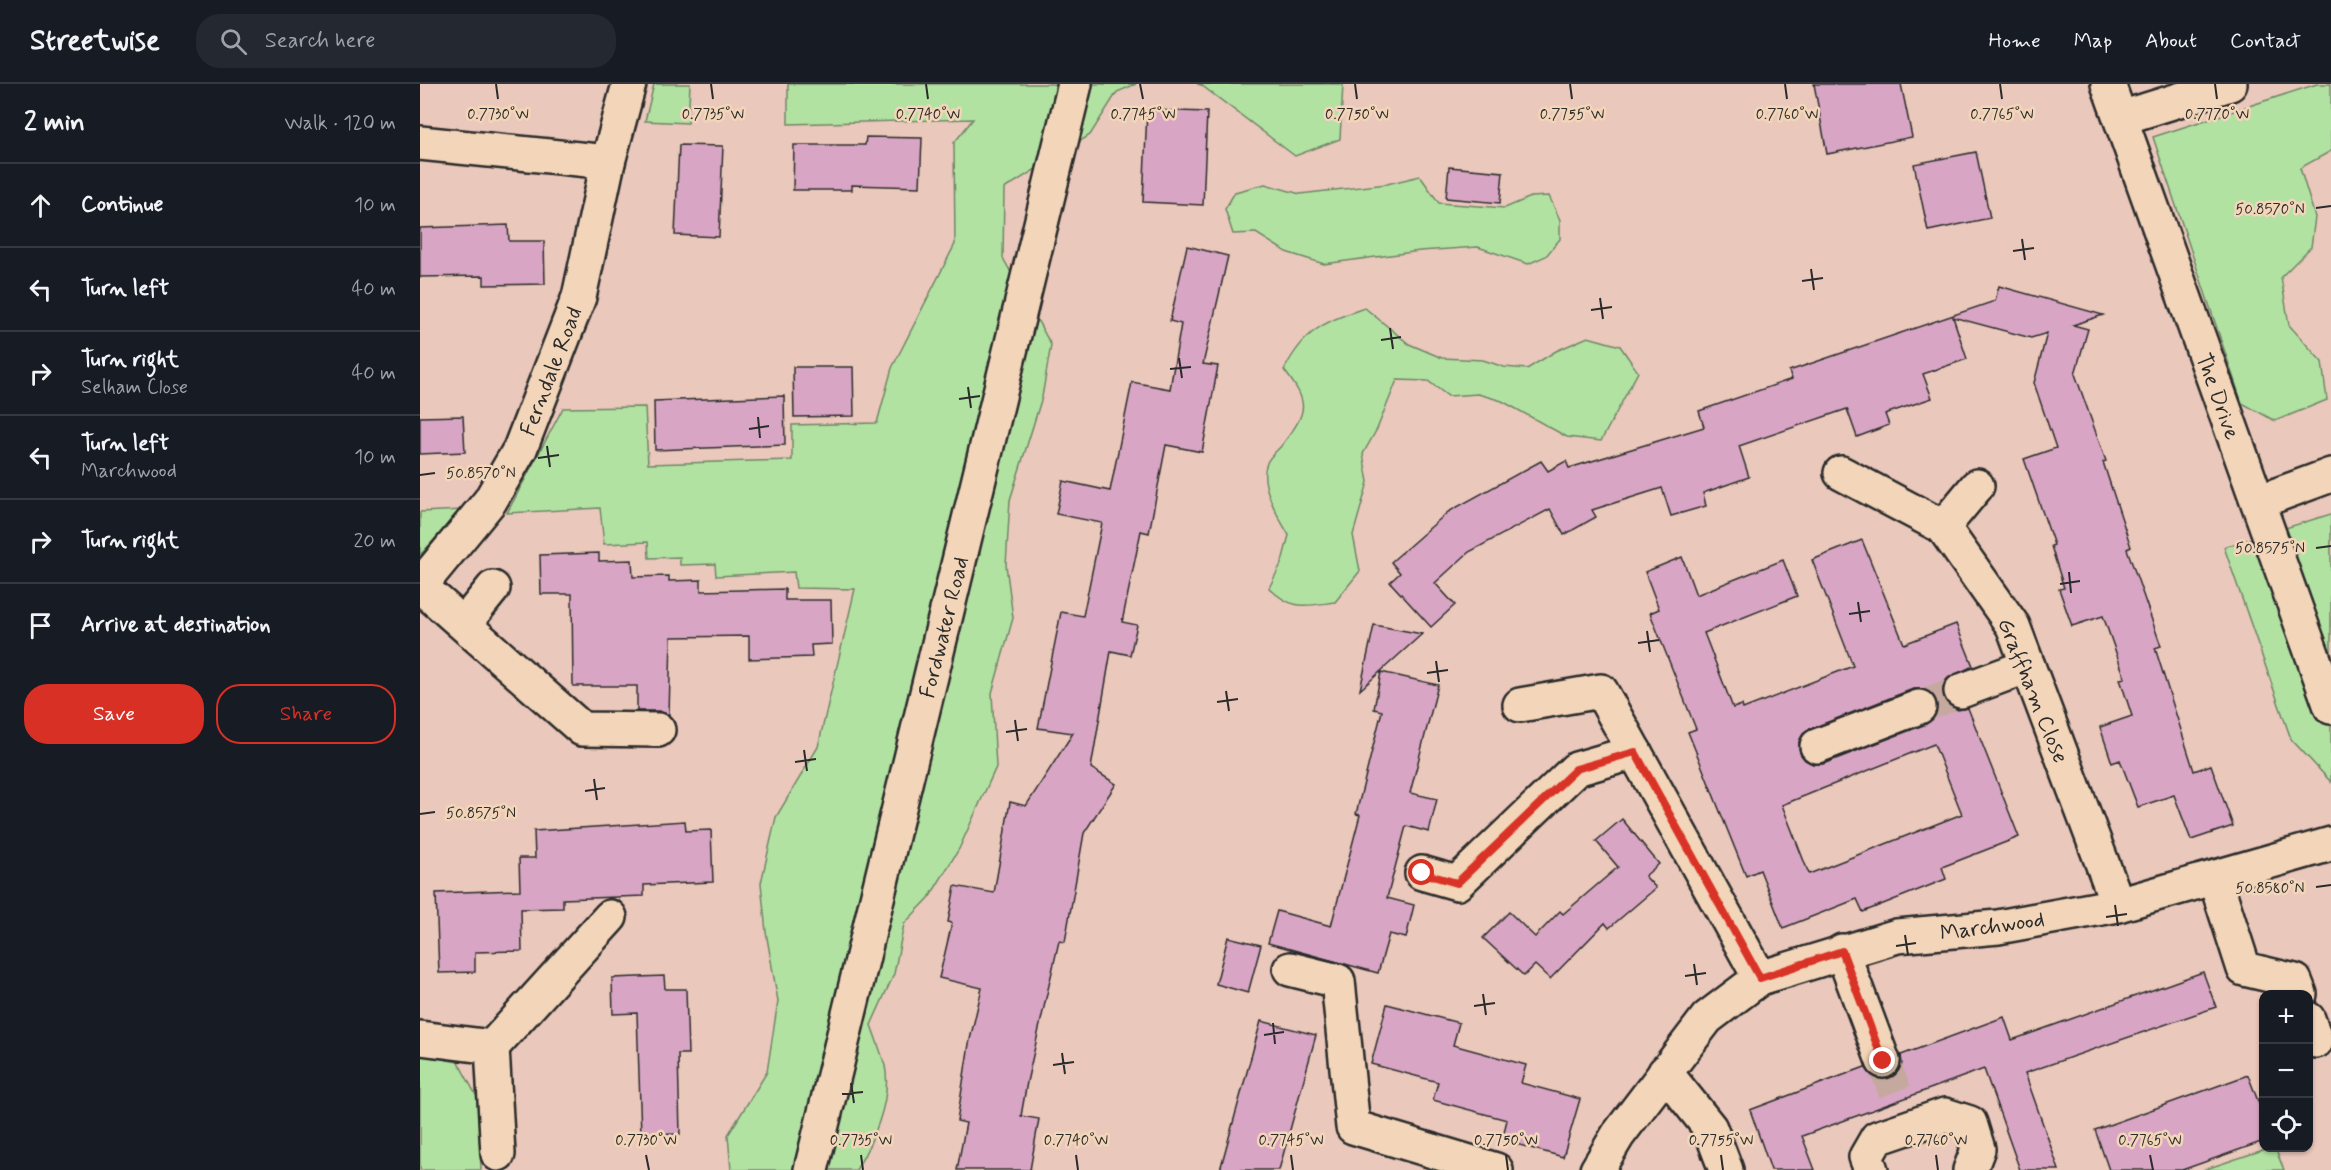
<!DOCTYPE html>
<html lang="en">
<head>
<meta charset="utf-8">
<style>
  body { margin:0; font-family:Mynerve,sans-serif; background:#242831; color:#f1f3f6 }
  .controls { position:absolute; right:18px; bottom:18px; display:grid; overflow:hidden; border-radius:12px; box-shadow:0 2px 4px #0004 }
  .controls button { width:54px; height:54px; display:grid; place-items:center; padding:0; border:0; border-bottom:2px solid #363941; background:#171b24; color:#f1f3f6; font:30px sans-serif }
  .stop { position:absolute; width:18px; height:18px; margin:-14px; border:4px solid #d93025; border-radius:50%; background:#fff }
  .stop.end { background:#d93025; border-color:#fff; box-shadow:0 2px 6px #0008 }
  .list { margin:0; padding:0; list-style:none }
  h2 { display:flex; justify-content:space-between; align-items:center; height:78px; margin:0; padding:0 24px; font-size:26px }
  h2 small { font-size:20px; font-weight:400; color:#9ea1a6 }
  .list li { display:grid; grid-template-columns:39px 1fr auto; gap:18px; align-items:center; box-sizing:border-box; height:84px; padding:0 24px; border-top:2px solid #363941 }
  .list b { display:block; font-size:22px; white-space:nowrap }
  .list p { margin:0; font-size:20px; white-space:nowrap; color:#9ea1a6 }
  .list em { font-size:20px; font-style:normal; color:#9ea1a6 }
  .actions { display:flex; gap:12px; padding:18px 24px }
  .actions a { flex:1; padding:14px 0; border:2px solid #d93025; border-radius:24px; text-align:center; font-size:21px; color:#d93025 }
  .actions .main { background:#d93025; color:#fff }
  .icon { flex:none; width:33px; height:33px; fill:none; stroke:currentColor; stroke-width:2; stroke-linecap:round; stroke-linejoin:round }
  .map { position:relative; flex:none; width:1911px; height:1086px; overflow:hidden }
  header { display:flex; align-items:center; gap:36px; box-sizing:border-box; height:84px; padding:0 30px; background:#171b24; border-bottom:2px solid #363941 }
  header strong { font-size:28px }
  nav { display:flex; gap:33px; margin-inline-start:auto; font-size:21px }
  .search { width:420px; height:54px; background:#242831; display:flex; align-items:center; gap:15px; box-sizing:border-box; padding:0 21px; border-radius:24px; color:#9ea1a6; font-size:22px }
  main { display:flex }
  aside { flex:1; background:#171b24 }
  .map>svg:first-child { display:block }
  .green { fill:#b2e2a2; stroke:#6e8666; stroke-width:1.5 }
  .building { fill:#d8a6c4; stroke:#2b2b2b; stroke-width:1.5; fill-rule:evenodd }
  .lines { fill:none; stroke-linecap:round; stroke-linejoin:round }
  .minor-tunnel { stroke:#c5a99f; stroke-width:33; stroke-dasharray:33 16; stroke-linecap:butt }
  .minor-casing { stroke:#2b2b2b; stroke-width:38 }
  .minor { stroke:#f3d6b9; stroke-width:33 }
  .route { stroke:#d93025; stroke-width:8 }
  .ticks { fill:none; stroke:#2b2b2b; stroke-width:2 }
  .labels { text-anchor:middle; stroke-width:5; stroke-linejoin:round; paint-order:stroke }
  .street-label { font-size:22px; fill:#2b2b2b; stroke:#f3d6b9 }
  .ticks-label { font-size:15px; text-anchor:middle; fill:#2b2b2b; stroke:#f3d6b9; stroke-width:5; stroke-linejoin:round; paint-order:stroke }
</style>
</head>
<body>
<header>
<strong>Streetwise</strong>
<div class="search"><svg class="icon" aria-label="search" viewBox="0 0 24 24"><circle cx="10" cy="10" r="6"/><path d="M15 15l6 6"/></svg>Search here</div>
<nav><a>Home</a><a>Map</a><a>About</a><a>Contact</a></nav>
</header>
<main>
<aside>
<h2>2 min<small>Walk · 120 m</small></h2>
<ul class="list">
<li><svg class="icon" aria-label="ahead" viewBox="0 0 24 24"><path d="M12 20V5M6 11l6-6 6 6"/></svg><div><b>Continue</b></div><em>10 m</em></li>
<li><svg class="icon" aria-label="left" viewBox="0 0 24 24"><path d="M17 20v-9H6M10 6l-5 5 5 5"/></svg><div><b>Turn left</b></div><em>40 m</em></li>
<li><svg class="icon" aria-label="right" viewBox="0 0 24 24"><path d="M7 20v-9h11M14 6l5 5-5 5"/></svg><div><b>Turn right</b><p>Selham Close</p></div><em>40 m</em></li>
<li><svg class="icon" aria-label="left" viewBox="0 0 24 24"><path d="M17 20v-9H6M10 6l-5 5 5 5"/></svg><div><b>Turn left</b><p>Marchwood</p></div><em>10 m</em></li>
<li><svg class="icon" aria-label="right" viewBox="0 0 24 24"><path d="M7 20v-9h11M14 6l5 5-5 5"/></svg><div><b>Turn right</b></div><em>20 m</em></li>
<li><svg class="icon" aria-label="arrive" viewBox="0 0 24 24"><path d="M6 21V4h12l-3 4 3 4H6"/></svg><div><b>Arrive at destination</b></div></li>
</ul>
<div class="actions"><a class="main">Save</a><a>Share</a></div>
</aside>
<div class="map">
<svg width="1911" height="1086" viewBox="0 0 1911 1086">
  <rect width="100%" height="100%" fill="#ebc8bc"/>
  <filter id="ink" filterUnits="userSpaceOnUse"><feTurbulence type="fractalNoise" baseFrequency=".0167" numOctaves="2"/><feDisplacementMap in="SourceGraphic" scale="12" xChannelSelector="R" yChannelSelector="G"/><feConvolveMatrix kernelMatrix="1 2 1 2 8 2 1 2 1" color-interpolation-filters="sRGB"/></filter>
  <g filter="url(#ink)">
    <!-- green -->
    <g class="green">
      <path d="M234,0H270L268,39L225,37Z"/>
      <path d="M368,0H716L697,8L670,51L584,105L583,174L631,261L622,313L590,416L586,481L593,534L572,609L576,683L539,765L509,814L484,840L474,890L451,941C456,955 461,968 465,982C472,1016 453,1057 436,1086H311L308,1051L347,988L358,917L346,848L341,799L356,733L398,663L435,505L376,504L374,488L296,492L295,480L260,481V473L229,474L228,458L184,460L180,424L87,429L143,324L225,323L228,380L372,376V341L457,339L472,284L535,160L534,59L553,35L368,40Z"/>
      <path d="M777,0H923L920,55L875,72L781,1Z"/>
      <path d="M1897,0H1911V67L1880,84L1895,133L1891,163L1861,193L1869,241L1902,278L1907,316L1855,337L1822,319L1733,53Z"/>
      <path d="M1000,92L1019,119L1085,124L1111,113L1129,112L1140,136V155L1126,172L1108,180L1058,163L1000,167L904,180L866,168L836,149L813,150L805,125L815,108L845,100L880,110L967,100Z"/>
      <path d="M945,224L989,260L1022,274L1063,276L1084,283L1107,285L1136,267L1168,253L1200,262L1218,288L1181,357L1147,353L1082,317L1058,310L1028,312L1008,297L977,296L957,345L943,370L948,398L933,451L940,487L915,518C884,522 873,527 849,504L862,478L869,451C859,435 838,399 847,379C850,372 858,366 862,361C888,327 890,320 864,286C884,247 904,237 945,224Z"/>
      <path d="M42,426L0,471V428Z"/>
      <path d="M1911,430V698L1871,655L1804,463Z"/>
      <path d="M0,971L38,978L58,1015L61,1086H0Z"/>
      <path d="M1849,1064H1855L1864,1086H1783Z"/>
    </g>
    <!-- building -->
    <g class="building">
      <path d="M1394,0H1481L1492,53L1407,70Z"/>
      <path d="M727,26L787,28L783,121L723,118Z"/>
      <path d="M446,53L502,54L500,103L432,101V106H373L374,61H445Z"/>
      <path d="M259,61L303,62L299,153L255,151Z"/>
      <path d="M1556,68L1570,134L1508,147L1494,80Z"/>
      <path d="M1029,83L1083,88L1080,119L1026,114Z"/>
      <path d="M88,141L89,157H124L125,200L64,201V192L0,193V144Z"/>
      <path d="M767,162L808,172L783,280L798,282L782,368L746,361L729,449L721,447L702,538L717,541L710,571L691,567L671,684L696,700L664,749L645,858L639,857L607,998L601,1032L619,1035L610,1086H537L546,1039L537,1037L549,960L562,904L519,894L532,839L528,838L535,802L574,809L590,718L606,722L653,649L618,644L641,528L663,532L682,439L636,430L643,397L690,407L712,298L750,305L761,240L750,237Z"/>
      <path d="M1579,202L1683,231L1653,241L1668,245L1655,290L1686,377L1683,378L1711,463L1707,465L1741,562L1735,564L1774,687L1791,681L1813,742L1771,756L1754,711L1718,723L1700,676L1692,679L1680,643L1712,632L1700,595L1705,594L1683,532L1652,542L1639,505L1644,504L1631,462L1634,461L1604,375L1636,364L1614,299L1627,249L1611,254L1533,233L1547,275L1503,290L1512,314L1465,330L1469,341L1437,353L1427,325L1319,362L1329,393L1283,409L1286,422L1251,432L1242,404L1172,426L1176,433L1144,451L1130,425L1049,468L1015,499L1035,521L1011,543L970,498L980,489L971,478L1028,428L1121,377L1128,387L1146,377L1149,384L1284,343L1279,327L1372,295L1369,287L1575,217Z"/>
      <path d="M373,283H433L434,332L374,333Z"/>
      <path d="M364,312L365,361L235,366L234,317Z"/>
      <path d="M43,332L45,368L0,370V333Z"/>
      <path d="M1442,456L1484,560L1536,540L1553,582L1527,595L1523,603V613L1530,622L1538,626L1548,624L1599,753L1522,783L1526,795L1443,828L1437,815L1363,844L1340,786L1326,792L1268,648L1276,645L1230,529L1239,525L1225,488L1262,473L1276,511L1363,476L1377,512L1284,549L1313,624L1322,621L1323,625L1433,582L1392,476ZM1493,605H1503L1510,608L1517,617V627L1514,634L1506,640L1403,680H1393L1385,676L1380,669L1379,658L1383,650L1390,645ZM1514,660L1542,730L1389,790L1362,721Z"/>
      <path d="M179,469V477L212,476L213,493L249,492V497L281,496V507L365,505V516H411L412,560L391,561L392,573L329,575V552L251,553L249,631L239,627H217V602H153L152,510H121L120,471Z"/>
      <path d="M954,541L1002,550L940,606Z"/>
      <path d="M961,588L1018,601L990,709L1017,715L1009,748L986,742L967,814L994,821L986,854L969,850L958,889L848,859L857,827L911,842L940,731L936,730L962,627L954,625Z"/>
      <path d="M1202,735L1239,780L1225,792L1236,804L1189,844L1185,839L1130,895L1115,881L1104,892L1063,854L1089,828L1115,853L1140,827L1143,830L1198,783L1176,757Z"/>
      <path d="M265,737L266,747L291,746L293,798L224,801V812L143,815V824L101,825L102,867L55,868V888L19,889L16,809L100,806L99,774H115L114,747Z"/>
      <path d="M808,853L841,861L828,909L796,900Z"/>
      <path d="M1783,888L1796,923L1605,989L1639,1086H1600L1564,985L1382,1052L1395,1086H1351L1330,1026L1445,983L1452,992L1460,996L1469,995L1478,988L1482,980L1481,971L1584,933L1592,956Z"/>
      <path d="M244,892L245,905H266L268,970H258L260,1050L221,1051L217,929L193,930L192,894Z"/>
      <path d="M967,920L1039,939L1033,961L1106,981L1101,999L1160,1015L1143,1073L1082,1056L1087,1036L1013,1016L1018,998L951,980Z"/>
      <path d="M841,937L896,951L859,1086H800Z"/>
      <path d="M1828,991L1844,1033V1057L1762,1086H1689L1675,1046Z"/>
    </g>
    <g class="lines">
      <!-- minor-tunnel -->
      <g class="minor-tunnel">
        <path d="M1499,623L1541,607"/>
        <path d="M1463,977L1478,1016"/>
      </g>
      <!-- minor casing -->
      <g class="minor-casing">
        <g id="minor">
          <path d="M1688,0L1911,623"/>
          <path d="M1701,34L1810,0"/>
          <path d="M0,59L188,78"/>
          <path d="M1421,389L1523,443L1593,542L1698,821"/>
          <path d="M1838,418L1911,391"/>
          <path d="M1523,443L1557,402"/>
          <path d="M0,502L70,417L100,365L159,213L188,78L209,0"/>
          <path d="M0,502L162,645L238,646"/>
          <path d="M44,540L73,504"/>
          <path d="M1541,607L1608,582"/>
          <path d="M1100,621L1181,607L1340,894"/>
          <path d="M1397,662L1499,623"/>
          <path d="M1002,789L1037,799L1156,685L1215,668"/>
          <path d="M1795,795L1824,885L1875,897L1880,910"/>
          <path d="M1422,867L1463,977"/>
          <path d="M870,885L918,897L933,1043L1076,1086"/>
          <path d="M1888,935L1896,957"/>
          <path d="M0,954L72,963L78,1070"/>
          <path d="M72,963L190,833"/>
          <path d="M1245,988L1290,1044L1306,1086"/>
          <path d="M391,1086L655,0"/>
          <path d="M1177,1086L1198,1051L1287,934L1340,894L1477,852L1578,843L1698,821L1911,760"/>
          <path d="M1451,1086L1446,1073L1457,1054L1525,1031L1550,1039L1558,1065L1550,1086"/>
        </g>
      </g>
      <!-- minor -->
      <use href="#minor" class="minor"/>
    </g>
  </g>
  <g class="lines" filter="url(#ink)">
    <!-- route -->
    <path class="route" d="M1002,789L1037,799L1156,685L1215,668L1340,894L1422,867L1463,977"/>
  </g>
  <!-- ticks -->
  <path class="ticks" d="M76,0L78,15M291,0L293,15M506,0L508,15M720,0L723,15M935,0L937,15M1150,0L1152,15M1365,0L1367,15M1580,0L1582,15M1795,0L1797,15M1896,124L1911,122M1602,155L1605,176M1593,167L1614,164M1391,185L1394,206M1382,197L1403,194M1180,214L1183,235M1171,226L1192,223M970,244L973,265M961,256L981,253M759,274L762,294M750,285L771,283M548,303L551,324M539,315L560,312M338,333L340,354M329,345L349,342M127,362L130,383M118,374L139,371M0,391L15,389M1896,464L1911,462M1649,488L1651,509M1640,500L1660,497M1438,518L1441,538M1429,530L1450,527M1227,547L1230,568M1218,559L1239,556M1016,577L1019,598M1007,589L1028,586M806,607L809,627M797,618L818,615M595,636L598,657M586,648L607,645M384,666L387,687M375,678L396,675M174,695L177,716M165,707L185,704M0,730L15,728M1896,803L1911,801M1695,821L1698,842M1686,833L1707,830M1485,851L1488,871M1476,862L1496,859M1274,880L1277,901M1265,892L1286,889M1063,910L1066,931M1054,922L1075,919M853,939L855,960M844,951L864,948M642,969L645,990M633,981L654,978M431,999L434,1019M422,1010L443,1008M226,1071L229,1086M441,1071L443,1086M656,1071L658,1086M871,1071L873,1086M1086,1071L1088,1086M1301,1071L1303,1086M1516,1071L1518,1086M1730,1071L1733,1086"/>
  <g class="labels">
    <!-- street labels -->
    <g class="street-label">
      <text transform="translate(130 287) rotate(-69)" y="8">Ferndale Road</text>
      <text transform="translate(1799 312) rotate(70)" y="8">The Drive</text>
      <text transform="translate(523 543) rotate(-76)" y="8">Fordwater Road</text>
      <text transform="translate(1614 606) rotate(68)" y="8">Graffham Close</text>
      <text transform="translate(1572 841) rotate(-8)" y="8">Marchwood</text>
    </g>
  </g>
  <g class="ticks-label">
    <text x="78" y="35">0.7730°W</text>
    <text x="293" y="35">0.7735°W</text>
    <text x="508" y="35">0.7740°W</text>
    <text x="723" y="35">0.7745°W</text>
    <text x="937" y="35">0.7750°W</text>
    <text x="1152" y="35">0.7755°W</text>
    <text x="1367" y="35">0.7760°W</text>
    <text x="1582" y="35">0.7765°W</text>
    <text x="1797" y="35">0.7770°W</text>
    <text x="1850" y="130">50.8570°N</text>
    <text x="61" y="394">50.8570°N</text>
    <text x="1850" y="469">50.8575°N</text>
    <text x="61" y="734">50.8575°N</text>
    <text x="1850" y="809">50.8580°N</text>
    <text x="226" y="1061">0.7730°W</text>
    <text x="441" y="1061">0.7735°W</text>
    <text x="656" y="1061">0.7740°W</text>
    <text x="871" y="1061">0.7745°W</text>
    <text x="1086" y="1061">0.7750°W</text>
    <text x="1301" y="1061">0.7755°W</text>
    <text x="1516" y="1061">0.7760°W</text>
    <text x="1730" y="1061">0.7765°W</text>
  </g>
</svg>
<div class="controls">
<button>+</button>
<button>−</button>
<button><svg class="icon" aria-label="locate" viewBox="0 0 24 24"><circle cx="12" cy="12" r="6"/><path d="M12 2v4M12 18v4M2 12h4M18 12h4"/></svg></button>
</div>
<div class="stop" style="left:1002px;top:789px"></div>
<div class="stop end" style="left:1463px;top:977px"></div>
</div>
</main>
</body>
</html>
